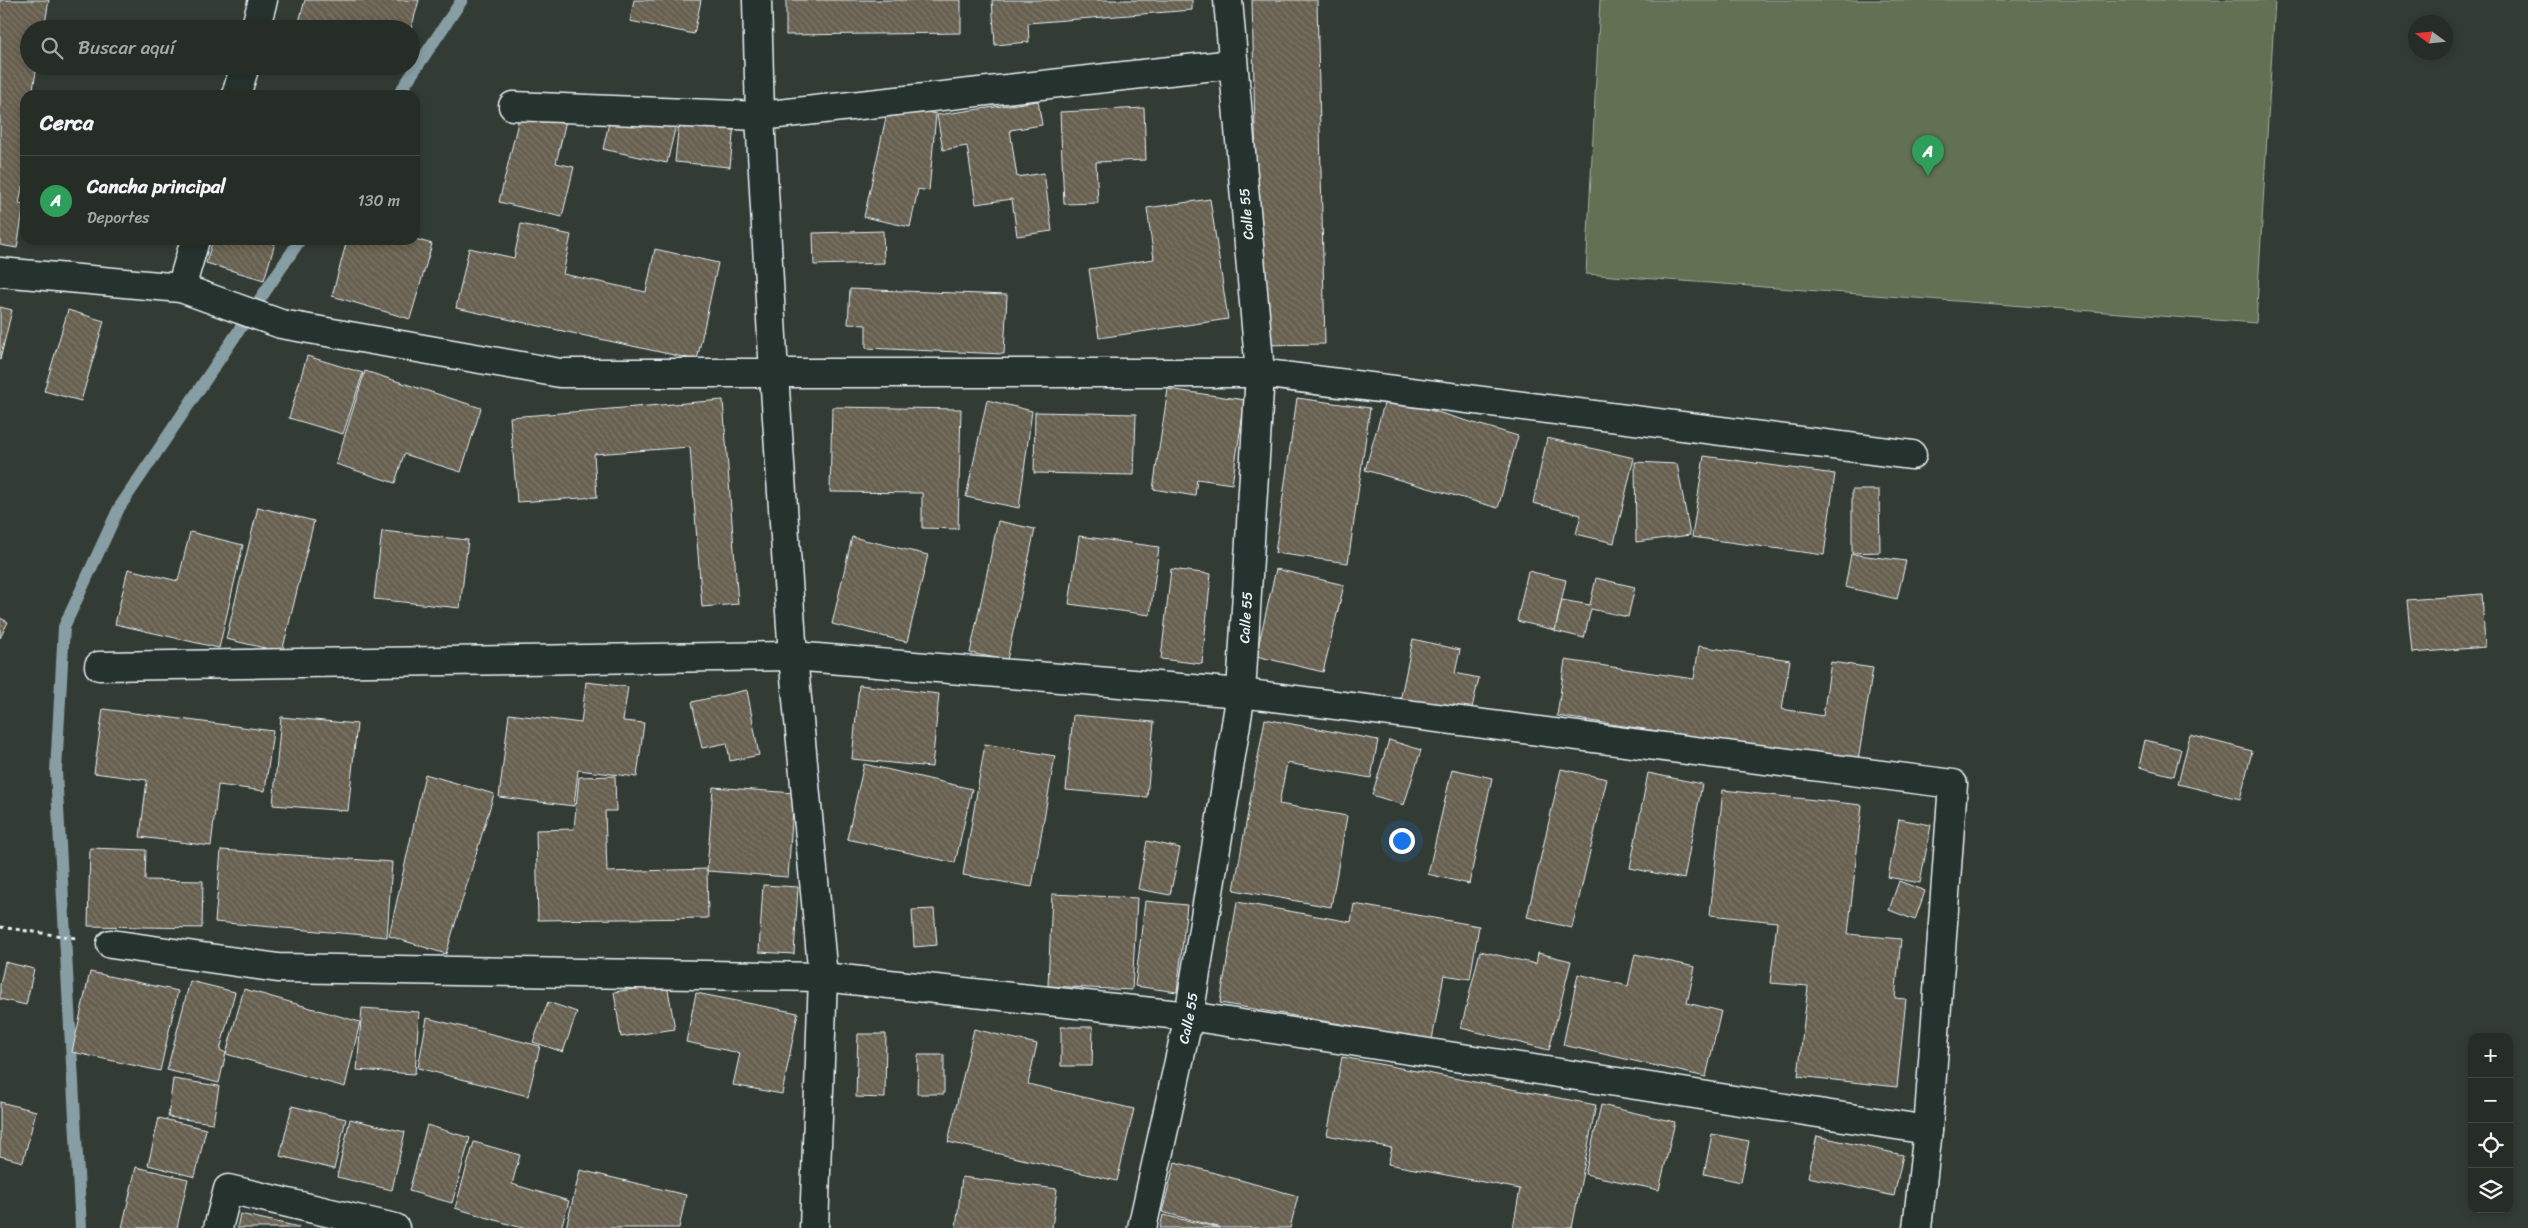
<!DOCTYPE html>
<html lang="es">
<head>
<meta charset="utf-8">
<style>
  body { margin:0; font-family:Sriracha,sans-serif; background:#323933; color:#f1f3f6 }
  .controls { position:absolute; right:15px; bottom:15px; display:grid; overflow:hidden; border-radius:10px; box-shadow:0 2px 8px #0003 }
  .controls button { width:45px; height:45px; display:grid; place-items:center; padding:0; border:0; border-bottom:1px solid #424944; background:#262d27; color:#f1f3f6; font:25px sans-serif }
  .compass { position:absolute; left:2408px; top:15px; width:45px; height:45px; border-radius:50%; background:#262d27; box-shadow:0 2px 8px #0003; rotate:285deg }
  .you { position:absolute; left:1401px; top:840px; width:18px; height:18px; margin:-12px; border:4px solid #fff; border-radius:50%; background:#1a73e8; box-shadow:0 0 0 8px #1a73e833 }
  .badge { display:grid; place-items:center; width:32px; height:32px; border-radius:50%; background:#db2777; color:#fff; font-size:16px; font-weight:700 }
  .pin { position:absolute; translate:-50% -41px; filter:drop-shadow(0 1px 2px #0008) }
  .pin::after { content:''; position:absolute; top:26px; width:18px; height:15px; background:inherit; clip-path:polygon(0 0,100% 0,50% 100%) }
  .list { margin:0; padding:0; list-style:none }
  h2 { display:flex; justify-content:space-between; align-items:center; height:65px; margin:0; padding:0 20px; font-size:21px }
  h2 small { font-size:16px; font-weight:400; color:#a4a8a7 }
  .list li { display:grid; grid-template-columns:32px 1fr auto; gap:15px; align-items:center; box-sizing:border-box; height:90px; padding:0 20px; border-top:1px solid #424944 }
  .list b { display:block; font-size:19px; white-space:nowrap }
  .list p { margin:0; font-size:16px; white-space:nowrap; color:#a4a8a7 }
  .list em { font-size:16px; font-style:normal; color:#a4a8a7 }
  .icon { flex:none; width:28px; height:28px; fill:none; stroke:currentColor; stroke-width:2; stroke-linecap:round; stroke-linejoin:round }
  .map { position:relative; flex:none; width:2528px; height:1228px; overflow:hidden }
  .search { position:absolute; background:#262d27; box-shadow:0 2px 8px #0003; left:20px; top:20px; width:400px; height:55px; display:flex; align-items:center; gap:12px; box-sizing:border-box; padding:0 18px; border-radius:28px; color:#a4a8a7; font-size:19px }
  .panel { position:absolute; background:#262d27; box-shadow:0 2px 8px #0003; left:20px; top:90px; width:400px; height:155px; border-radius:15px }
  .map>svg:first-child { display:block }
  .green { fill:#627052; stroke:#a5b0a5 }
  .lines { fill:none; stroke-linecap:round; stroke-linejoin:round }
  .stream { stroke:#889ea5; stroke-width:12 }
  .building { fill:url(#building-back-hatch); stroke:#e8f1f8 }
  .minor-casing { stroke:#e8f1f8; stroke-width:31 }
  .path { stroke:#e8f1f8; stroke-width:3; stroke-dasharray:4 4; stroke-linecap:butt }
  .minor { stroke:#26332d; stroke-width:28 }
  .labels { text-anchor:middle; stroke-width:4; stroke-linejoin:round; paint-order:stroke }
  .street-label { font-size:14px; fill:#e8f1f8; stroke:#26332d }
</style>
</head>
<body>
<div class="map">
<svg width="2528" height="1228" viewBox="0 0 2528 1228">
  <defs>
    <pattern id="building-back-hatch" width="6" height="6" patternUnits="userSpaceOnUse" patternTransform="scale(1.25)"><rect width="6" height="6" fill="#676050"/><path d="M-1 5l2 2M0 0l6 6M5-1l2 2" fill="none" stroke="#7d776a"/></pattern>
  </defs>
  <rect width="100%" height="100%" fill="#333c34"/>
  <filter id="ink" filterUnits="userSpaceOnUse"><feTurbulence type="fractalNoise" baseFrequency=".02" numOctaves="2"/><feDisplacementMap in="SourceGraphic" scale="10" xChannelSelector="R" yChannelSelector="G"/><feConvolveMatrix kernelMatrix="1 2 1 2 8 2 1 2 1" color-interpolation-filters="sRGB"/></filter>
  <g filter="url(#ink)">
    <!-- green -->
    <path class="green" d="M1600,0H2275L2256,323L1586,274Z"/>
    <g class="lines">
      <!-- stream -->
      <g class="stream">
        <path d="M398,95L462,0"/>
        <path d="M81,1228L56,771L64,627L119,508L300,240"/>
      </g>
    </g>
    <!-- building -->
    <g class="building">
      <path d="M0,0H49L44,29H29V66H37L32,95H25V171L19,204L24,205L17,248L0,245Z"/>
      <path d="M305,0H419L411,29H297Z"/>
      <path d="M634,0H701L694,34L630,21Z"/>
      <path d="M786,0H961V33L786,35Z"/>
      <path d="M992,0H1192V10L1028,23L1029,42L995,45Z"/>
      <path d="M1252,0H1317L1325,344L1260,345Z"/>
      <path d="M615,96L679,112L667,163L603,149Z"/>
      <path d="M524,97L569,108L556,163L574,167L562,217L499,202Z"/>
      <path d="M1038,101L1042,125L1010,130L1017,177L1044,173L1052,231L1017,236L1012,199L976,204L967,146L943,150L937,115Z"/>
      <path d="M889,104L936,114L929,191L918,189L910,227L864,217Z"/>
      <path d="M1144,108L1146,160L1096,162L1098,203L1064,204L1060,112Z"/>
      <path d="M680,109L735,114L730,167L675,162Z"/>
      <path d="M1210,199L1228,319L1099,338L1089,269L1154,259L1147,208Z"/>
      <path d="M521,224L571,235L563,274L646,292L655,249L718,263L697,360L456,308L469,248L514,258Z"/>
      <path d="M883,231L884,263L814,265L813,233Z"/>
      <path d="M415,239L432,244L410,319L332,296L347,240Z"/>
      <path d="M213,240H276L264,280L206,263Z"/>
      <path d="M850,289L1007,295L1004,354L866,348V325L848,324Z"/>
      <path d="M0,307L12,310L0,360Z"/>
      <path d="M68,310L104,321L81,401L44,391Z"/>
      <path d="M307,356L363,373L343,434L289,418Z"/>
      <path d="M365,371L481,408L461,472L404,454L395,483L336,464Z"/>
      <path d="M1168,389L1245,400L1232,484L1197,479L1195,496L1153,489Z"/>
      <path d="M1386,397L1518,436L1498,508L1365,470Z"/>
      <path d="M1297,398L1370,408L1348,563L1275,553Z"/>
      <path d="M723,400L738,604L702,607L690,447L594,454L597,497L517,502L510,417Z"/>
      <path d="M987,400L1032,411L1019,508L966,497Z"/>
      <path d="M832,407L961,409L958,529L922,528V493L830,492Z"/>
      <path d="M1035,412L1136,414L1134,475L1034,473Z"/>
      <path d="M1547,438L1634,458L1614,543L1576,534L1581,515L1533,503Z"/>
      <path d="M1704,456L1835,474L1824,555L1692,537Z"/>
      <path d="M1635,462L1677,464L1690,535L1636,542Z"/>
      <path d="M1852,490H1879L1880,552L1852,553Z"/>
      <path d="M258,507L314,521L282,652L226,639Z"/>
      <path d="M998,521L1035,529L1007,660L970,653Z"/>
      <path d="M382,531L468,540L460,608L374,599Z"/>
      <path d="M190,532L243,545L219,648L115,624L128,569L178,581Z"/>
      <path d="M1079,536L1159,547L1150,615L1069,604Z"/>
      <path d="M852,537L928,555L907,642L832,624Z"/>
      <path d="M1851,554L1906,561L1897,599L1845,587Z"/>
      <path d="M1171,569L1211,574L1202,664L1161,659Z"/>
      <path d="M1276,569L1344,585L1323,672L1256,656Z"/>
      <path d="M1528,571L1566,580L1555,630L1517,621Z"/>
      <path d="M1596,578L1635,587L1628,617L1591,609L1584,638L1555,631L1562,600L1590,605Z"/>
      <path d="M2482,594L2485,647L2412,653L2407,600Z"/>
      <path d="M0,618L8,622L0,638Z"/>
      <path d="M1413,639L1460,650L1455,673L1479,678L1470,716L1400,701Z"/>
      <path d="M1699,646L1790,660L1782,709L1823,716L1831,662L1873,668L1858,761L1557,716L1565,660L1694,679Z"/>
      <path d="M586,682L628,687L623,721L644,723L637,777L578,770L574,806L499,797L509,714L581,723Z"/>
      <path d="M859,685L939,694L932,767L852,759Z"/>
      <path d="M747,690L759,755L730,761L727,743L702,748L692,702Z"/>
      <path d="M103,709L273,731L265,791L218,785L211,846L140,837L147,780L94,773Z"/>
      <path d="M1073,715L1154,722L1147,797L1066,790Z"/>
      <path d="M281,717L357,724L348,811L273,805Z"/>
      <path d="M1265,719L1378,740L1371,778L1287,763L1279,804L1347,816L1331,907L1234,890Z"/>
      <path d="M2190,735L2252,751L2240,799L2178,784Z"/>
      <path d="M1389,740L1421,750L1404,805L1372,795Z"/>
      <path d="M2145,740L2181,749L2174,776L2139,767Z"/>
      <path d="M985,744L1055,756L1032,887L963,875Z"/>
      <path d="M864,764L972,789L955,863L847,839Z"/>
      <path d="M1452,769L1492,778L1469,884L1428,874Z"/>
      <path d="M1561,769L1607,779L1572,928L1527,917Z"/>
      <path d="M1648,773L1702,784L1684,879L1630,868Z"/>
      <path d="M425,774L494,794L446,954L389,936Z"/>
      <path d="M615,776L616,811H605L607,872L707,869L708,918L538,920L536,830L574,829L579,777Z"/>
      <path d="M713,787L794,793L788,877L707,871Z"/>
      <path d="M1723,790L1862,805L1848,934L1901,939L1895,998L1906,999L1897,1087L1798,1076L1808,986L1770,983L1777,922L1710,915Z"/>
      <path d="M1899,819L1931,825L1920,883L1888,877Z"/>
      <path d="M1147,841L1180,848L1170,895L1138,889Z"/>
      <path d="M90,848L146,850L145,880L203,881L202,928L88,926Z"/>
      <path d="M221,850L392,862L387,937L215,922Z"/>
      <path d="M1899,881L1925,891L1915,920L1889,910Z"/>
      <path d="M763,885L798,887L794,954L759,952Z"/>
      <path d="M1052,894L1137,898L1132,990L1048,986Z"/>
      <path d="M1145,901L1187,905L1177,992L1135,986Z"/>
      <path d="M1237,902L1351,922L1354,904L1479,926L1470,979L1444,975L1432,1040L1220,1003Z"/>
      <path d="M934,909L937,945L914,947L912,910Z"/>
      <path d="M1480,951L1536,964L1538,953L1571,961L1549,1050L1461,1028Z"/>
      <path d="M1635,954L1695,967L1687,1003L1721,1011L1706,1077L1563,1045L1578,974L1628,986Z"/>
      <path d="M5,962L34,969L26,1005L0,999V985Z"/>
      <path d="M90,972L178,991L160,1071L72,1052Z"/>
      <path d="M190,981L235,992L220,1050L226,1053L219,1083L167,1070Z"/>
      <path d="M667,984L675,1029L621,1037L614,992Z"/>
      <path d="M244,989L360,1022L345,1087L226,1054Z"/>
      <path d="M696,993L798,1013L782,1094L733,1085L740,1053L686,1042Z"/>
      <path d="M548,1002L577,1012L563,1052L533,1042Z"/>
      <path d="M362,1008L419,1012L415,1074L357,1070Z"/>
      <path d="M427,1018L540,1046L528,1096L418,1068Z"/>
      <path d="M1061,1027H1093L1092,1066H1061Z"/>
      <path d="M974,1029L1037,1044L1028,1084L1134,1109L1117,1181L948,1142Z"/>
      <path d="M858,1034H886L885,1098L856,1097Z"/>
      <path d="M918,1055H944V1094H917Z"/>
      <path d="M1342,1057L1596,1105L1572,1228H1513L1520,1189L1388,1164L1392,1148L1327,1135Z"/>
      <path d="M173,1079L219,1086L213,1123L168,1117Z"/>
      <path d="M0,1102L36,1111L23,1162L0,1156Z"/>
      <path d="M1601,1105L1675,1122L1659,1190L1585,1174Z"/>
      <path d="M292,1106L346,1119L334,1169L280,1156Z"/>
      <path d="M159,1118L206,1129L195,1177L148,1165Z"/>
      <path d="M350,1119L405,1132L392,1190L337,1177Z"/>
      <path d="M427,1125L470,1138L452,1203L409,1191Z"/>
      <path d="M1712,1134L1749,1141L1741,1182L1704,1174Z"/>
      <path d="M1817,1136L1903,1155L1894,1196L1808,1177Z"/>
      <path d="M474,1142L520,1155L512,1184L569,1201L561,1228H522L455,1208Z"/>
      <path d="M1175,1162L1298,1196L1290,1228H1222L1162,1212Z"/>
      <path d="M136,1167L188,1179L177,1228H122Z"/>
      <path d="M580,1170L686,1195L679,1228H566Z"/>
      <path d="M962,1177L1057,1189L1052,1228H956Z"/>
      <path d="M240,1214L299,1227V1228H237Z"/>
      <path d="M1163,1215L1220,1228H1160Z"/>
    </g>
    <g class="lines">
      <!-- minor casing -->
      <g class="minor-casing">
        <g id="minor">
          <path d="M757,0L760,116L774,374L793,656L823,977L814,1228"/>
          <path d="M255,29L263,0"/>
          <path d="M236,95L245,66"/>
          <path d="M513,106L760,116L1233,64"/>
          <path d="M0,272L181,288L281,324L560,373H1260L1912,455"/>
          <path d="M181,288L195,240"/>
          <path d="M99,666L793,656L1241,693L1953,784L1928,1130L1917,1228"/>
          <path d="M111,944L278,968L823,977L1189,1016L1928,1130"/>
          <path d="M218,1228L228,1189L395,1228"/>
          <path id="s1" d="M1142,1228L1189,1016L1241,693L1260,373L1228,0"/>
        </g>
      </g>
      <!-- path -->
      <path class="path" d="M0,927L76,938"/>
      <!-- minor -->
      <use href="#minor" class="minor"/>
    </g>
  </g>
  <g class="labels">
    <!-- street labels -->
    <g class="street-label">
      <text transform="translate(1246 214) rotate(-95)" y="5">Calle 55</text>
      <text dy="5" stroke="none"><textPath href="#s1" startOffset="620">Calle 55</textPath></text>
      <text dy="5" stroke="none"><textPath href="#s1" startOffset="215">Calle 55</textPath></text>
    </g>
  </g>
</svg>
<div class="controls">
<button>+</button>
<button>−</button>
<button><svg class="icon" aria-label="locate" viewBox="0 0 24 24"><circle cx="12" cy="12" r="6"/><path d="M12 2v4M12 18v4M2 12h4M18 12h4"/></svg></button>
<button><svg class="icon" aria-label="layers" viewBox="0 0 24 24"><path d="M12 4l9 5-9 5-9-5zM3 14l9 5 9-5"/></svg></button>
</div>
<svg class="compass" viewBox="-18 -18 36 36"><path d="M0-13l5 13h-10z" fill="#e53935"/><path d="M0 13l5-13h-10z" fill="#a4a8a7"/></svg>
<div class="you"></div>
<div class="pin badge" style="left:1928px;top:176px;background:#2e9e5b">A</div>
<div class="search"><svg class="icon" aria-label="search" viewBox="0 0 24 24"><circle cx="10" cy="10" r="6"/><path d="M15 15l6 6"/></svg>Buscar aquí</div>
<section class="panel">
<h2>Cerca<small></small></h2>
<ul class="list">
<li><span class="badge" style="background:#2e9e5b">A</span><div><b>Cancha principal</b><p>Deportes</p></div><em>130 m</em></li>
</ul>
</section>
</div>
</body>
</html>
